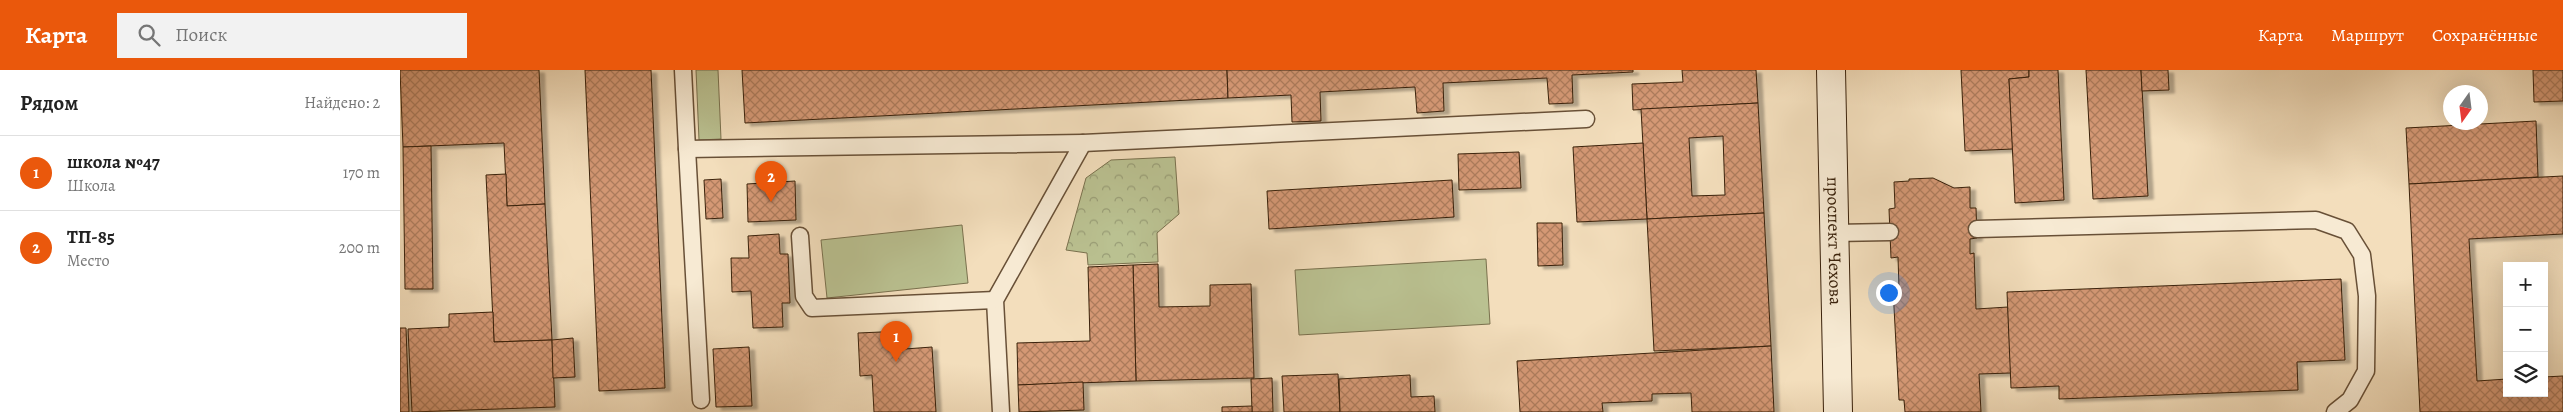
<!DOCTYPE html>
<html lang="ru">
<head>
<meta charset="utf-8">
<style>
  body { margin:0; font-family:Alegreya,serif; background:#f2f2f2; color:#222 }
  .controls { position:absolute; right:15px; bottom:15px; display:grid; overflow:hidden; border-radius:0px; box-shadow:0 5px 20px #0002 }
  .controls button { width:45px; height:45px; display:grid; place-items:center; padding:0; border:0; border-bottom:1px solid #e0e0e0; background:#fff; color:#222; font:25px sans-serif }
  .compass { position:absolute; left:2043px; top:15px; width:45px; height:45px; border-radius:50%; background:#fff; box-shadow:0 5px 20px #0002; rotate:194deg }
  .you { position:absolute; left:1488px; top:222px; width:18px; height:18px; margin:-12px; border:4px solid #fff; border-radius:50%; background:#1a73e8; box-shadow:0 0 0 8px #1a73e833 }
  .badge { display:grid; place-items:center; width:32px; height:32px; border-radius:50%; background:#ea580c; color:#fff; font-size:16px; font-weight:700 }
  .pin { position:absolute; translate:-50% -41px; filter:drop-shadow(0 1px 2px #0008) }
  .pin::after { content:''; position:absolute; top:26px; width:18px; height:15px; background:inherit; clip-path:polygon(0 0,100% 0,50% 100%) }
  .list { margin:0; padding:0; list-style:none }
  h2 { display:flex; justify-content:space-between; align-items:center; height:65px; margin:0; padding:0 20px; font-size:21px }
  h2 small { font-size:16px; font-weight:400; color:#767676 }
  .list li { display:grid; grid-template-columns:32px 1fr auto; gap:15px; align-items:center; box-sizing:border-box; height:75px; padding:0 20px; border-top:1px solid #e0e0e0 }
  .list b { display:block; font-size:19px; white-space:nowrap }
  .list p { margin:0; font-size:16px; white-space:nowrap; color:#767676 }
  .list em { font-size:16px; font-style:normal; color:#767676 }
  .icon { flex:none; width:28px; height:28px; fill:none; stroke:currentColor; stroke-width:2; stroke-linecap:round; stroke-linejoin:round }
  .map { position:relative; flex:none; width:2163px; height:342px; overflow:hidden }
  header { display:flex; align-items:center; gap:30px; box-sizing:border-box; height:70px; padding:0 25px; background:#ea580c; color:#fff }
  header strong { font-size:24px }
  nav { display:flex; gap:28px; margin-inline-start:auto; font-size:18px }
  .search { width:350px; height:45px; background:#f2f2f2; display:flex; align-items:center; gap:12px; box-sizing:border-box; padding:0 18px; border-radius:0px; color:#767676; font-size:19px }
  main { display:flex }
  aside { flex:1; background:#fff }
  .map>svg:first-child { display:block }
  .green { fill:#bac191; stroke:#7a714e }
  .forest { fill:url(#forest-crowns); stroke:#7a714e }
  .building { fill:url(#building-cross-hatch); stroke:#39210b; fill-rule:evenodd; filter:url(#shadow) }
  .lines { fill:none; stroke-linecap:round; stroke-linejoin:round }
  .lane-casing { stroke:#685037; stroke-width:19 }
  .secondary-casing { stroke:#39210b; stroke-width:30 }
  .lane { stroke:#f7ead3; stroke-width:16 }
  .secondary { stroke:#f7ead3; stroke-width:28 }
  .labels { text-anchor:middle; stroke-width:4; stroke-linejoin:round; paint-order:stroke }
  .street-label { font-size:18px; fill:#39210b; stroke:#f7ead3 }
</style>
</head>
<body>
<header>
<strong>Карта</strong>
<div class="search"><svg class="icon" aria-label="search" viewBox="0 0 24 24"><circle cx="10" cy="10" r="6"/><path d="M15 15l6 6"/></svg>Поиск</div>
<nav><a>Карта</a><a>Маршрут</a><a>Сохранённые</a></nav>
</header>
<main>
<aside>
<h2>Рядом<small>Найдено: 2</small></h2>
<ul class="list">
<li><span class="badge">1</span><div><b>школа №47</b><p>Школа</p></div><em>170 m</em></li>
<li><span class="badge">2</span><div><b>ТП-85</b><p>Место</p></div><em>200 m</em></li>
</ul>
</aside>
<div class="map">
<svg width="2163" height="342" viewBox="0 0 2163 342">
  <defs>
    <pattern id="forest-crowns" width="20" height="18" patternUnits="userSpaceOnUse" patternTransform="scale(1.25)"><rect width="20" height="18" fill="#bac191"/><path d="M2 6a3 3 0 1 1 6 0M12 15a3 3 0 1 1 6 0" fill="none" stroke="#989c75"/></pattern>
    <pattern id="building-cross-hatch" width="8" height="8" patternUnits="userSpaceOnUse" patternTransform="scale(1.25)"><rect width="8" height="8" fill="#d49874"/><path d="M0 0l8 8M0 8l8-8" fill="none" stroke="#ad7c5d"/></pattern>
    <filter id="shadow"><feDropShadow dx="5.5" dy="3" stdDeviation="1" flood-color="#0004"/></filter>
  </defs>
  <rect width="100%" height="100%" fill="#f3debc"/>
  <filter id="stains"><feTurbulence type="fractalNoise" baseFrequency=".004" numOctaves="4"/><feColorMatrix values="0 0 0 0 .2 0 0 0 0 .09 0 0 0 0 .02 0 0 0 .5 -.17"/></filter>
  <radialGradient id="worn" r=".72"><stop offset=".6" stop-color="#630" stop-opacity="0"/><stop offset="1" stop-color="#630" stop-opacity=".3"/></radialGradient>
  <!-- green -->
  <g class="green">
    <path d="M296,0H318L321,69L299,70Z"/>
    <path d="M562,155L568,213L427,228L421,170Z"/>
    <path d="M1086,189L1090,254L899,265L895,200Z"/>
  </g>
  <!-- forest -->
  <path class="forest" d="M775,87L779,144L757,163L758,192L688,195L687,183L666,180L686,108L711,90Z"/>
  <!-- building -->
  <g class="building">
    <path d="M0,0H139L145,134L107,136L104,73L3,77Z"/>
    <path d="M185,0H251L265,318L199,321Z"/>
    <path d="M342,0H827L828,28L345,53Z"/>
    <path d="M827,0H1233V2L1172,5L1173,33L1149,34L1147,8L1043,13L1044,41L1017,43L1015,17L920,22L921,51L892,52L891,25L828,28Z"/>
    <path d="M1282,0H1356L1358,33L1233,40L1232,14L1283,12Z"/>
    <path d="M1561,0H1629V7L1609,9L1613,79L1565,81Z"/>
    <path d="M1629,0H1658L1664,130L1615,133L1609,9L1629,7Z"/>
    <path d="M1686,0H1741L1748,126L1693,129Z"/>
    <path d="M1741,0H1768L1769,20L1742,21Z"/>
    <path d="M2133,0H2163V31L2134,32Z"/>
    <path d="M1358,33L1364,143L1247,149L1241,39ZM1323,66L1325,125L1292,126L1289,68Z"/>
    <path d="M2136,51L2138,107L2009,114L2006,58Z"/>
    <path d="M1243,73L1247,149L1177,152L1173,77Z"/>
    <path d="M31,76L33,219H5L3,77Z"/>
    <path d="M1119,82L1121,118L1059,120L1058,84Z"/>
    <path d="M106,104L107,136L145,134L152,270L94,272L86,105Z"/>
    <path d="M2163,106V164L2069,169L2077,311L2107,309V323H2144V307L2163,306V342H2020L2009,114Z"/>
    <path d="M1533,108L1554,118L1570,117V138H1576L1577,168L1570,169V184L1574,183L1576,239L1608,237L1611,303L1579,304L1581,342H1505L1504,330H1499L1493,219H1499L1498,187L1491,188L1489,139L1495,138L1494,112L1509,111V109Z"/>
    <path d="M321,109L323,148L306,149L304,110Z"/>
    <path d="M1052,110L1054,147L869,159L867,121Z"/>
    <path d="M395,111L396,150L348,152L347,114Z"/>
    <path d="M1364,143L1371,276L1254,281L1247,149Z"/>
    <path d="M1137,153H1162L1163,195L1138,196Z"/>
    <path d="M379,164L380,184H388L390,233H382L383,257L353,258L351,221L332,222L331,188H349L348,166Z"/>
    <path d="M758,194L759,237L810,236V215L851,214L854,308L736,311L733,195Z"/>
    <path d="M733,195L736,311L618,315L617,273L690,271L688,197Z"/>
    <path d="M1941,209L1945,290L1897,292L1898,320L1659,329V316L1611,318L1607,222Z"/>
    <path d="M93,242L94,272L152,270L155,337L12,342L8,259L49,257V244Z"/>
    <path d="M0,258H6L9,342H0Z"/>
    <path d="M504,261L505,279L532,277L536,342H474L472,305L460,306L458,263Z"/>
    <path d="M173,268L175,307L153,308L152,270Z"/>
    <path d="M1371,276L1374,342H1292L1291,323L1252,324V331L1202,333L1203,342H1120L1117,291Z"/>
    <path d="M349,277L352,336L316,337L313,279Z"/>
    <path d="M938,304L940,342H884L882,306Z"/>
    <path d="M1010,305L1011,327L1034,326L1035,342H940L939,309Z"/>
    <path d="M872,308L873,342H852L851,309Z"/>
    <path d="M683,312L684,340L619,342L618,315Z"/>
    <path d="M852,336V342H822V337Z"/>
  </g>
  <g class="lines">
    <!-- lane casing -->
    <g class="lane-casing">
      <g id="lane">
        <path d="M283,0L287,79L683,73L595,230L601,342"/>
        <path d="M683,73L1186,49"/>
        <path d="M287,79L301,330"/>
        <path d="M1577,159L1916,150L1947,161L1962,185L1967,226L1966,301L1950,330L1935,342"/>
        <path d="M1434,163L1490,162"/>
        <path d="M400,166L404,226L412,238L595,230"/>
      </g>
    </g>
    <!-- secondary casing -->
    <g class="secondary-casing">
      <g id="secondary">
        <path id="s1" d="M1431,0L1438,342"/>
      </g>
    </g>
    <!-- lane -->
    <use href="#lane" class="lane"/>
    <!-- secondary -->
    <use href="#secondary" class="secondary"/>
  </g>
  <g class="labels">
    <!-- street labels -->
    <g class="street-label">
      <text dy="6" stroke="none"><textPath href="#s1" startOffset="171">проспект Чехова</textPath></text>
    </g>
  </g>
  <rect width="100%" height="100%" filter="url(#stains)"/>
  <rect width="100%" height="100%" fill="url(#worn)"/>
</svg>
<div class="controls">
<button>+</button>
<button>−</button>
<button><svg class="icon" aria-label="layers" viewBox="0 0 24 24"><path d="M12 4l9 5-9 5-9-5zM3 14l9 5 9-5"/></svg></button>
</div>
<svg class="compass" viewBox="-18 -18 36 36"><path d="M0-13l5 13h-10z" fill="#e53935"/><path d="M0 13l5-13h-10z" fill="#767676"/></svg>
<div class="you"></div>
<div class="pin badge" style="left:496px;top:292px">1</div>
<div class="pin badge" style="left:371px;top:132px">2</div>
</div>
</main>
</body>
</html>
